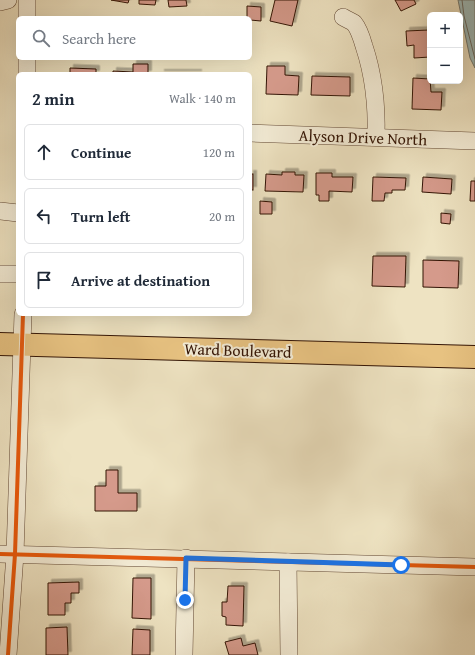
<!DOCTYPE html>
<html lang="en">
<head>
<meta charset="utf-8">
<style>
  body { margin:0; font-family:"Gentium Book Plus",serif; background:#f6f6f7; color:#1f2937 }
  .controls { position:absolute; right:12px; top:12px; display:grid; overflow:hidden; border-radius:6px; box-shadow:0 4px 16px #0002 }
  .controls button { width:36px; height:36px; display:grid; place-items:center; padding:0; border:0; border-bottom:1px solid #e0e1e3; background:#fff; color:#1f2937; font:20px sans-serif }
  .stop { position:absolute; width:12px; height:12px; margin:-9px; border:3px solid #1a73e8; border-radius:50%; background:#fff }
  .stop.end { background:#1a73e8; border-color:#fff; box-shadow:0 1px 4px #0008 }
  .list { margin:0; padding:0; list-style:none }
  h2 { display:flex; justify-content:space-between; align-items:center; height:52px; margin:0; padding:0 16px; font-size:17px }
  h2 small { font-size:13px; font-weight:400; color:#747a83 }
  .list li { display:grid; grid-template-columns:26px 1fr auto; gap:12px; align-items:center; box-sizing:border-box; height:56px; margin:0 8px 8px; padding:0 8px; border:1px solid #e0e1e3; border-radius:6px }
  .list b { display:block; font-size:15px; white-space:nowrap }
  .list em { font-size:13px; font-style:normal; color:#747a83 }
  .icon { flex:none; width:22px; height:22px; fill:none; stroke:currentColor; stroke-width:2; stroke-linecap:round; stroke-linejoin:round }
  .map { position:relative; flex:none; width:475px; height:655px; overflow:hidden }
  .search { position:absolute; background:#fff; box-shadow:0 4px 16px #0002; left:16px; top:16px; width:236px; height:44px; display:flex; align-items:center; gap:10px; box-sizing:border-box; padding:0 14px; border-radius:6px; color:#747a83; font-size:15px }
  .panel { position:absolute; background:#fff; box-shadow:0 4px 16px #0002; left:16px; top:72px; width:236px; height:244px; border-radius:6px }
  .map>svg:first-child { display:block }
  .water { fill:#9dbcbc; stroke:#737972 }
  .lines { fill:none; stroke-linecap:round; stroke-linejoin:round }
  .shore { stroke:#686860; stroke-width:1 }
  .building { fill:#d59a8b; stroke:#331404; filter:url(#shadow) }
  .minor-casing { stroke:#624834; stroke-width:18 }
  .major-casing { stroke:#331404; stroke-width:24 }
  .minor { stroke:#f4edd7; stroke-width:17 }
  .major { stroke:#e7c281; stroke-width:22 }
  .cycleway-casing { stroke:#f4edd7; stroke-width:6 }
  .cycleway { stroke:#e8590c; stroke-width:4 }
  .route { stroke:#1a73e8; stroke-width:5 }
  .labels { text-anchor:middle; stroke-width:4; stroke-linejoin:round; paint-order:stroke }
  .street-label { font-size:16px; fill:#331404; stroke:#f4edd7 }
</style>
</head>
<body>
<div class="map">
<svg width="475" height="655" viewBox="0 0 475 655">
  <defs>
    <filter id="shadow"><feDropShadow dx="3.5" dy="-3.5" stdDeviation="0" flood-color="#0004"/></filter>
  </defs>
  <rect width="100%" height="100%" fill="#eee3c2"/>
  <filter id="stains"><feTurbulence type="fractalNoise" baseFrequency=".005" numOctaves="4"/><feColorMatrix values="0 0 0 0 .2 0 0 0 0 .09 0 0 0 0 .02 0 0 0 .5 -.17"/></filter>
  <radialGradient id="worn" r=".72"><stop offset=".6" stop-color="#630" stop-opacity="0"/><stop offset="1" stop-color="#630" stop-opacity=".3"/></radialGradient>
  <!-- water -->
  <path class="water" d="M458,0H475V68L470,58Z"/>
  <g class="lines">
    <!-- shore -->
    <path class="shore" d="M462,0L464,16L475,59"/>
  </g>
  <!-- building -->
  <g class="building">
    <path d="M111,0H129L128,3Z"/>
    <path d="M139,0H156L155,5L139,4Z"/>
    <path d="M168,0H186L187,6L169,7Z"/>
    <path d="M275,0H298L292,26L270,21Z"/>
    <path d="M395,0H414L416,4L401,11Z"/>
    <path d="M247,6L261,7V21L250,20V18H247Z"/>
    <path d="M429,30L430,57L414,58V45L407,46L406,31Z"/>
    <path d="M133,64H148V74H113V71L133,72Z"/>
    <path d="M267,66H285V75L299,76L298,95L266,94Z"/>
    <path d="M70,68L96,69V74H70Z"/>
    <rect x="161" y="73" width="37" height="1"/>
    <path d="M312,76L350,77V96L311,95Z"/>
    <path d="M413,78L430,79L431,92H442L441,110L412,109Z"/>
    <path d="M282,172H295V175H304L303,192L265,191L266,174L282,175Z"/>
    <path d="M316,173H332V177H353L352,192L329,191V201H319V195H316Z"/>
    <rect x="250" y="174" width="3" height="16"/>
    <path d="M373,177L406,178L405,190H392V193H385L384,201H372Z"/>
    <path d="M423,177L452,179L451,194L422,192Z"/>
    <path d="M471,181H475V201H470Z"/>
    <path d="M260,201L272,202V214H260Z"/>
    <path d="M441,213L451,214L450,224L441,223Z"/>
    <path d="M373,256H406L405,287L372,286Z"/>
    <path d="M423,260L459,261L458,288L423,287Z"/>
    <path d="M106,470H118V493H137V511H95V486H106Z"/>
    <path d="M133,578H151V619L132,618Z"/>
    <path d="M79,582V593H71V603H65V615H48V583Z"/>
    <path d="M228,586H244L243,626L226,625V617L222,616V602H227Z"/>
    <path d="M67,627L68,655H46V628Z"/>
    <path d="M133,629L150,630V655H132Z"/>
    <path d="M241,638L243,646L255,643L258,655H229L225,642Z"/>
  </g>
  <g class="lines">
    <!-- minor casing -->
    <g class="minor-casing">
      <g id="minor">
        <path d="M27,0V18"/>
        <path d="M0,2L8,0"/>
        <path d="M343,17C346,19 351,21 354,23C359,29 362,39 364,46C374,76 377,106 376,137"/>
        <path d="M27,58V74"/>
        <path d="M250,133L475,141"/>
        <path d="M0,211L18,213"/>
        <path d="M0,274H18"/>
        <path d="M0,554L475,567"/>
        <path d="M288,562L289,655"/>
        <path d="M8,655L15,554L23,314"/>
        <path d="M184,655L186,558"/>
      </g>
    </g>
    <!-- major casing -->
    <g class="major-casing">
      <path id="major" d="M0,344L475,357"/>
    </g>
    <!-- minor -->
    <use href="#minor" class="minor"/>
    <!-- major -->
    <use href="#major" class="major"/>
    <!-- cycleway casing -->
    <g class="cycleway-casing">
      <g id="cycleway">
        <path d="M0,554L475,567"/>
        <path d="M8,655L15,554L23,314"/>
      </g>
    </g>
    <!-- cycleway -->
    <use href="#cycleway" class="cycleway"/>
  </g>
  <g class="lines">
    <!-- route -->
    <path class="route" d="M185,600L186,558L401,565"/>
  </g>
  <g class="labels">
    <!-- street labels -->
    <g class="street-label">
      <text transform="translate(363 137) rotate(2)" y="6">Alyson Drive North</text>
      <text transform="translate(238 350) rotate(2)" y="6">Ward Boulevard</text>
    </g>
  </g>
  <rect width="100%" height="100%" filter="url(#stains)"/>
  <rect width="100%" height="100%" fill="url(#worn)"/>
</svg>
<div class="controls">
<button>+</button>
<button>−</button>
</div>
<div class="stop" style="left:401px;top:565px"></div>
<div class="stop end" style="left:185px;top:600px"></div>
<div class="search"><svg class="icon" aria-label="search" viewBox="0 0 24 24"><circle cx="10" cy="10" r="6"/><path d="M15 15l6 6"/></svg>Search here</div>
<section class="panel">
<h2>2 min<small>Walk · 140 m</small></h2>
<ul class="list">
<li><svg class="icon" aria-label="ahead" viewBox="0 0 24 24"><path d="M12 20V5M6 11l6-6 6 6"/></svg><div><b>Continue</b></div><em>120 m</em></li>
<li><svg class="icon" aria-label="left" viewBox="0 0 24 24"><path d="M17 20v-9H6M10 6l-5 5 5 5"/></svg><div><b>Turn left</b></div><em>20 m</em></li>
<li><svg class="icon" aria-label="arrive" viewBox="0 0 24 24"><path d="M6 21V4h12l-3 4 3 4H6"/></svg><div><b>Arrive at destination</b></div></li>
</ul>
</section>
</div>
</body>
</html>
